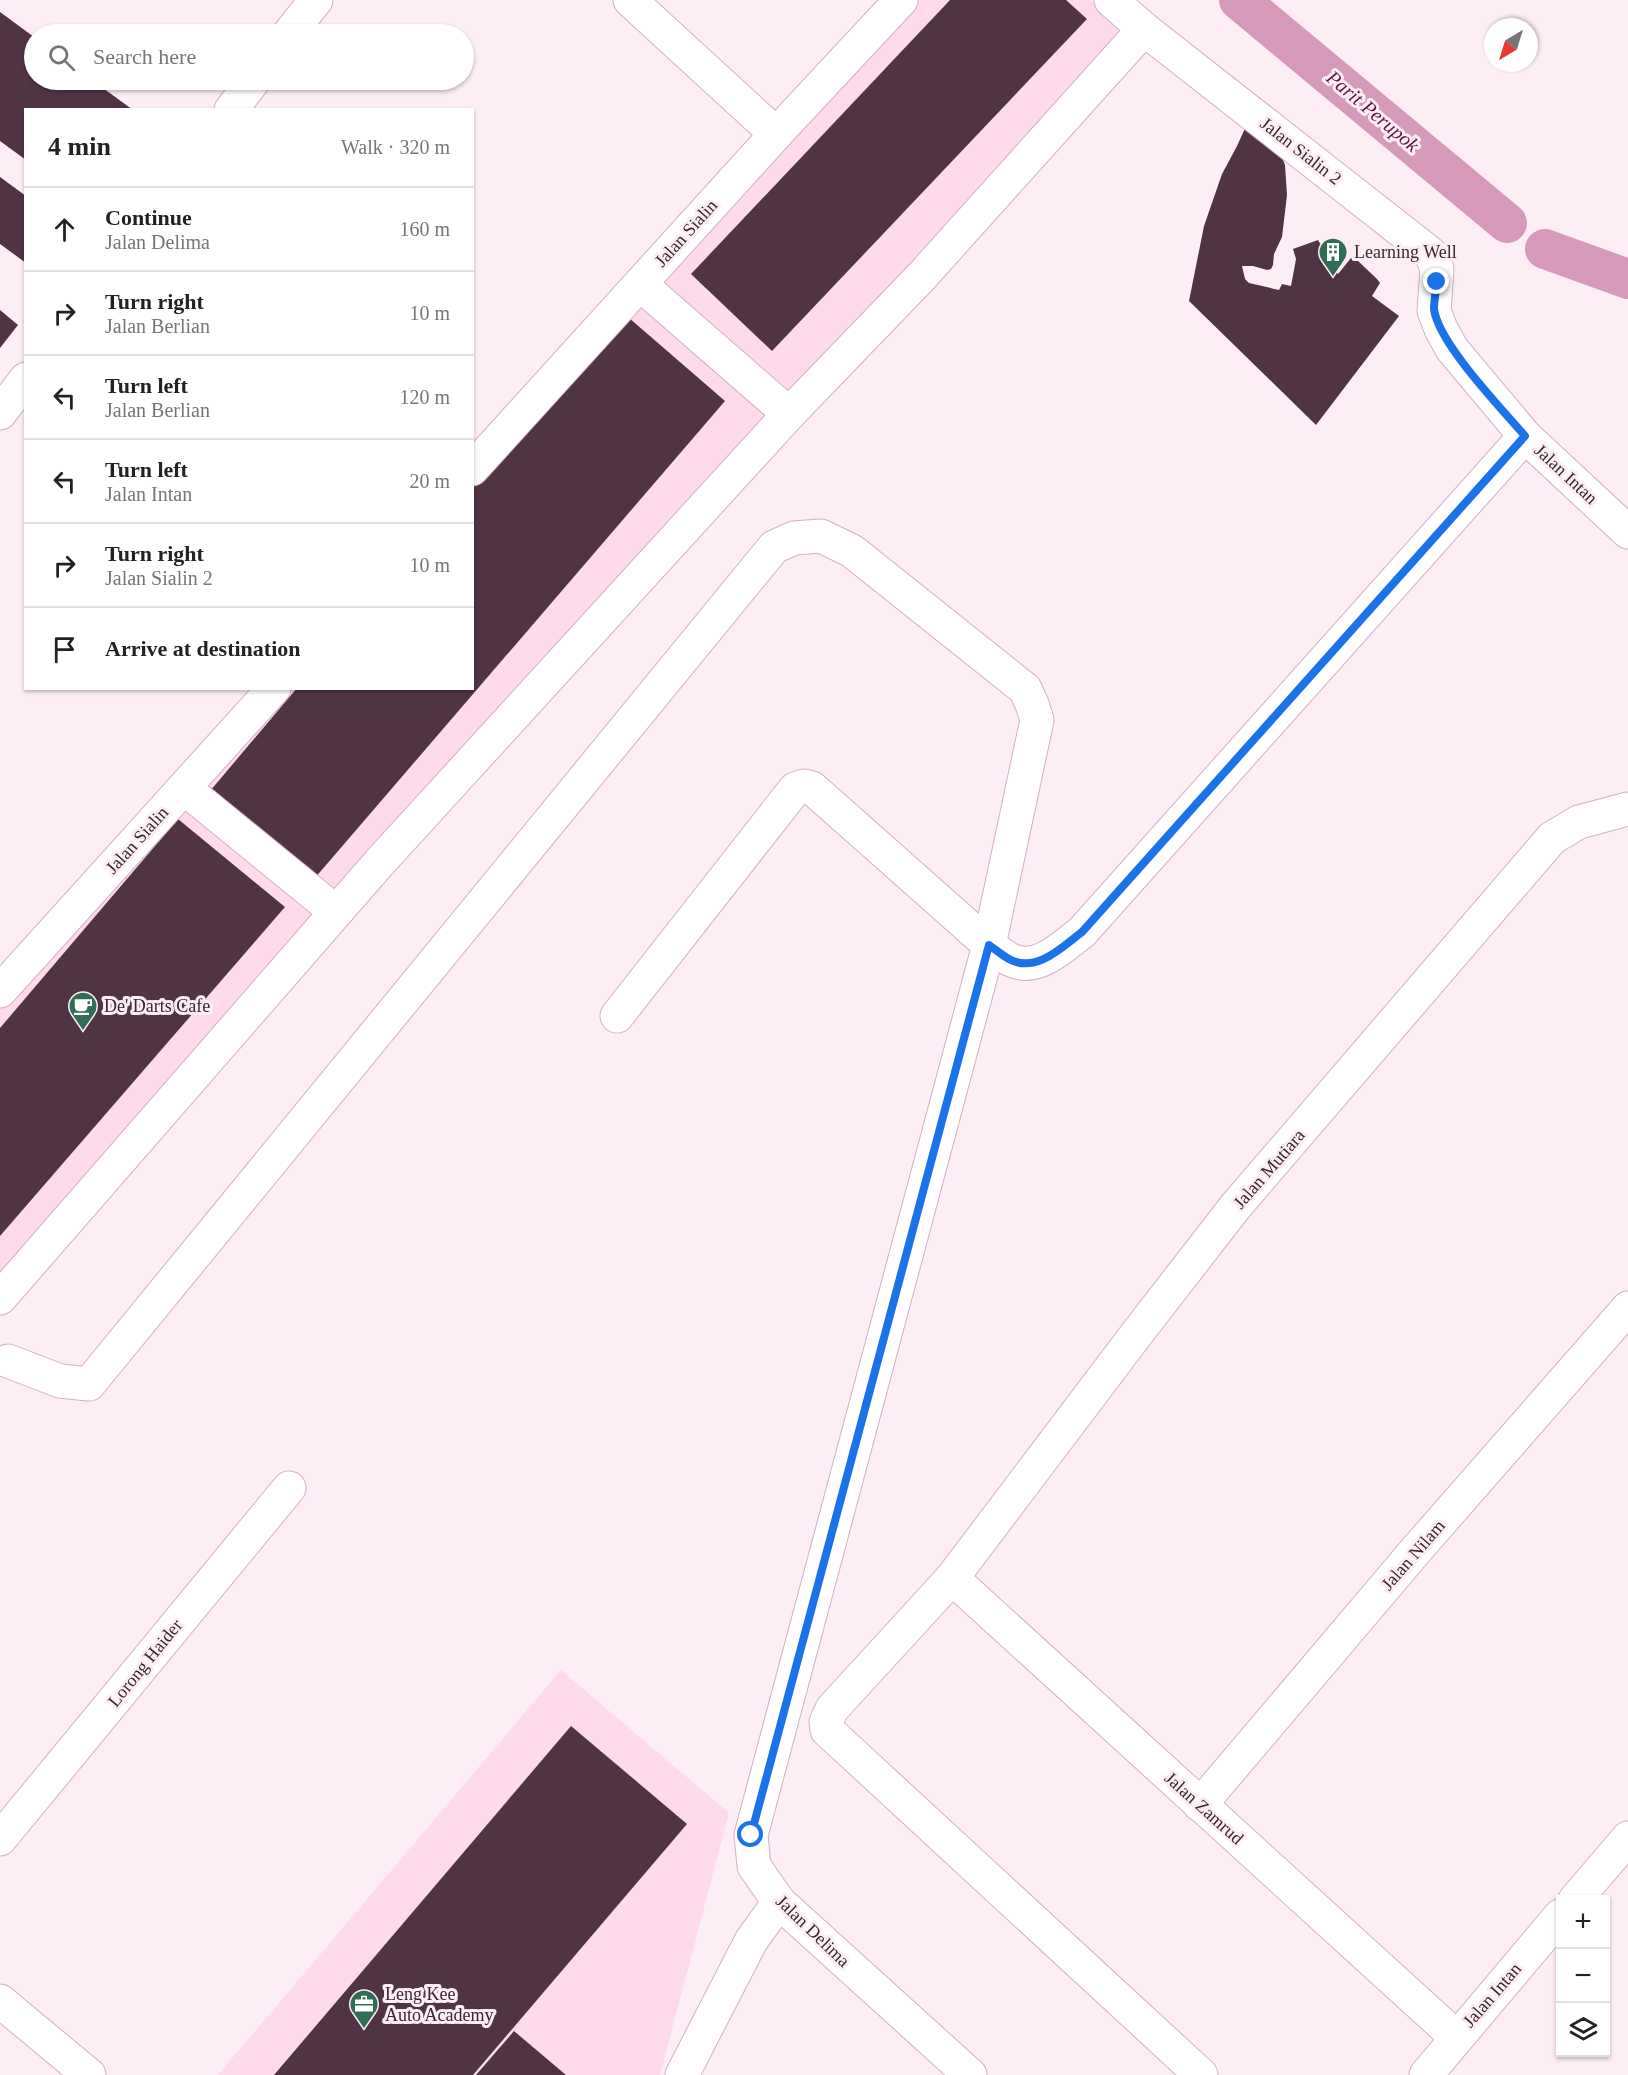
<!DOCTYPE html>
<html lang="en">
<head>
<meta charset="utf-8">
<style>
  body { margin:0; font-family:Georgia,serif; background:#f2f2f2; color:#222 }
  .controls { position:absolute; right:18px; bottom:18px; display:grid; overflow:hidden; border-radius:0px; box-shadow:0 2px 4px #0004 }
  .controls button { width:54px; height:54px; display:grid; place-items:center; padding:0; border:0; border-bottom:2px solid #e0e0e0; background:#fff; color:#222; font:30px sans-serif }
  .compass { position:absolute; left:1484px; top:18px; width:54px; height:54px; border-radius:50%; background:#fff; box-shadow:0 2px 4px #0004; rotate:218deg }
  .stop { position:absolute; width:18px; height:18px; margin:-14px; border:4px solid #1a73e8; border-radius:50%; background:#fff }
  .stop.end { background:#1a73e8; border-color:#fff; box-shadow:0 2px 6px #0008 }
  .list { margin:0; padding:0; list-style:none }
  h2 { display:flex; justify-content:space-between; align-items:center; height:78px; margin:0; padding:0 24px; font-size:26px }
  h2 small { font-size:20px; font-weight:400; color:#767676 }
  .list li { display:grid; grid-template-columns:39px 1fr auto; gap:18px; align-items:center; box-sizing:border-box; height:84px; padding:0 24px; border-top:2px solid #e0e0e0 }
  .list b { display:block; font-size:22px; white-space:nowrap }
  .list p { margin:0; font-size:20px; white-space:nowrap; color:#767676 }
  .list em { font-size:20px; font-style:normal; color:#767676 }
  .icon { flex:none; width:33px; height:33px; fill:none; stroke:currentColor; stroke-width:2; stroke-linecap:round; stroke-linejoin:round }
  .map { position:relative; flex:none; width:1628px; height:2075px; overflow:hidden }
  .search { position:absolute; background:#fff; box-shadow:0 2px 4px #0004; left:24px; top:24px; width:450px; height:66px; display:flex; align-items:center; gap:15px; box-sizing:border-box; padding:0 21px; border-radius:33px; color:#767676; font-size:22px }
  .panel { position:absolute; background:#fff; box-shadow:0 2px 4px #0004; left:24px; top:108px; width:450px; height:582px; border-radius:0px }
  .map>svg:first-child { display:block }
  .built { fill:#fedaec }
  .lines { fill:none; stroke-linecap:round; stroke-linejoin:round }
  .canal { stroke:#d699ba; stroke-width:40 }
  .building { fill:#513444 }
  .minor-casing { stroke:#d3b0c2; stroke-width:35 }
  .major-casing { stroke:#d3b0c2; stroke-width:35 }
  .minor { stroke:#fff; stroke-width:33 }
  .major { stroke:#fff; stroke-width:33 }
  .route { stroke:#1a73e8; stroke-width:8 }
  .labels { text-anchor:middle; stroke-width:6; stroke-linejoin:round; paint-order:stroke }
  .street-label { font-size:18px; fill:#36282f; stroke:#fdeef6 }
  .poi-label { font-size:18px; fill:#36282f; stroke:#fdeef6; text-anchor:start }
  .water-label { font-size:20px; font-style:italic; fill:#5c1643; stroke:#fdeef6 }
</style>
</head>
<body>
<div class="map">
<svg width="1628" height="2075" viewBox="0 0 1628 2075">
  <rect width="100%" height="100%" fill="#fdeef6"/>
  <!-- built -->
  <g class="built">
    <path d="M881,0H1090L1142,48L456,790L0,1313V972L254,689L472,688L473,448Z"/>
    <path d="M561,1670L729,1813L660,2075H218Z"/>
  </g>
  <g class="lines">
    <!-- canal -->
    <g class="canal">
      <path d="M1239,0L1507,223"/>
      <path d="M1545,249L1628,279"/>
    </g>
  </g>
  <!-- building -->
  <g class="building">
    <path d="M950,0H1066L1087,19L772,351L691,274Z"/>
    <path d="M0,12L34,37V80H92L133,110H26V160L0,141Z"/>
    <path d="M1247,124L1280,152L1285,165L1287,195L1282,237L1274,254L1273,265L1271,269L1267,270L1253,266H1242L1245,279L1249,283L1279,290L1282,284L1291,286L1296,259L1293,249L1318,240L1338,274L1351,258L1357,260L1377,279L1380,283L1372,296L1399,316L1316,425L1189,301L1204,226L1222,174L1237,146Z"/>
    <path d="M0,177L26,196V263L0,244Z"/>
    <path d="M0,310L18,325L0,348Z"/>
    <path d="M621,311L725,401L308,886L205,797L297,688H472V484Z"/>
    <path d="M178,819L285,907L0,1236V1028Z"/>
    <path d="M571,1726L687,1824L473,2075H274Z"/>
    <path d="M514,2031L566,2075H476Z"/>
  </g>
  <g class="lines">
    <!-- minor casing -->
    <g class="minor-casing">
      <g id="minor">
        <path d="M630,0L776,134"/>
        <path d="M1111,0L1144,29L1431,254L1437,269L1434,311L1441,329L1452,349L1525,436L1628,532"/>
        <path d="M289,34L316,0"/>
        <path d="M231,110L254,80"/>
        <path d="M640,284L789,414"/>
        <path d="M0,413L26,379"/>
        <path d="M472,469L776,134L901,0"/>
        <path d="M184,788L336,912"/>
        <path d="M0,991L274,688"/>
        <path d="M617,1016L795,789L804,786L812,788L989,945C996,950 1002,955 1009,959C1036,974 1062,947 1082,932L1525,436"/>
        <path d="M0,1298L379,863L789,414L922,276L1144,29"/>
        <path d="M8,1361L60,1381L89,1384L774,547L794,538L821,536L852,551L1025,689L1032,704L1037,720L989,945L751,1835L754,1866L779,1902L970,2075"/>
        <path d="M952,1578L1456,2037"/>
        <path d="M1200,1805L1417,1549L1628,1308"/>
        <path d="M0,1839L289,1488"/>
        <path d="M1575,1900L1628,1838"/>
        <path d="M682,2075L751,1941L779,1902"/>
        <path d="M1201,2075L827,1730L826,1722L832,1709L952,1578L1138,1332L1235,1207L1552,838L1579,822L1628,809"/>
        <path d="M1426,2075L1560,1916"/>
      </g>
    </g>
    <!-- major casing -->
    <g class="major-casing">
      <path id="major" d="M0,2001L89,2075"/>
    </g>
    <!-- minor -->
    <use href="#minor" class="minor"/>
    <!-- major -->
    <use href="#major" class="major"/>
  </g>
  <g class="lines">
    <!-- route -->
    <path class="route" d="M751,1835L989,945C996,950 1002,955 1009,959C1036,974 1062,947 1082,932L1525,436C1502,409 1438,343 1434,309C1434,300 1436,291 1437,282"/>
  </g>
  <!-- icons -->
  <defs>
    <g id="building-pin" transform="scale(1.5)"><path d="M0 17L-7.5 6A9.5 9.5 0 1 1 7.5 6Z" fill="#316c55" stroke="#fdeef6"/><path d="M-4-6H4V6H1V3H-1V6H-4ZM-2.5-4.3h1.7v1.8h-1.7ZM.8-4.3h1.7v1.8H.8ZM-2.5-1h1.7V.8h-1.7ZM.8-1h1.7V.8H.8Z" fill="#fff"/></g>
    <g id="cafe-pin" transform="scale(1.5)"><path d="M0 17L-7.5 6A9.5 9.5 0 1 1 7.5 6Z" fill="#316c55" stroke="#fdeef6"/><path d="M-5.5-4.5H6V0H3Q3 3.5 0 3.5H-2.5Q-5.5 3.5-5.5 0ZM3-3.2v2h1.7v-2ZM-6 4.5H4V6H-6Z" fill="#fff"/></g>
    <g id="office-pin" transform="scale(1.5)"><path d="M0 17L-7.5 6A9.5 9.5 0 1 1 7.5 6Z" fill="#316c55" stroke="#fdeef6"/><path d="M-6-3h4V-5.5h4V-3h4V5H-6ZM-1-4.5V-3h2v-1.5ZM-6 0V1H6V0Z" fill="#fff"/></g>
  </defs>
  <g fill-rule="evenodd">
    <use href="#building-pin" x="1333" y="252"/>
    <use href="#cafe-pin" x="83" y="1006"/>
    <use href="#office-pin" x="364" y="2004"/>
  </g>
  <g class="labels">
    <!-- street labels -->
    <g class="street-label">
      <text transform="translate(1301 151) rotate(38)" y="6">Jalan Sialin 2</text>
      <text transform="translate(686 233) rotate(-48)" y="6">Jalan Sialin</text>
      <text transform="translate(1566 474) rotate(43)" y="6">Jalan Intan</text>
      <text transform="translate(137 840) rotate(-48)" y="6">Jalan Sialin</text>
      <text transform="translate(1269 1169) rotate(-49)" y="6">Jalan Mutiara</text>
      <text transform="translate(1413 1555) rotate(-49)" y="6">Jalan Nilam</text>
      <text transform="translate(145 1663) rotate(-51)" y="6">Lorong Haider</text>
      <text transform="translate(1204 1808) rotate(42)" y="6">Jalan Zamrud</text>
      <text transform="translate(813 1931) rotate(44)" y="6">Jalan Delima</text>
      <text transform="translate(1492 1995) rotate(-49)" y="6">Jalan Intan</text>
    </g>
    <!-- poi labels -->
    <g class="poi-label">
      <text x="1354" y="258">Learning Well</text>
      <text x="104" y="1012">De' Darts Cafe</text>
      <text x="385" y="2000">Leng Kee<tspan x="385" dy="21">Auto Academy</tspan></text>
    </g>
    <!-- water labels -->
    <g class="water-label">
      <text transform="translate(1373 111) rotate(40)" y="7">Parit Perupok</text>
    </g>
  </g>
</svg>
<div class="controls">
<button>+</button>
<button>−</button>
<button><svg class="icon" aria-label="layers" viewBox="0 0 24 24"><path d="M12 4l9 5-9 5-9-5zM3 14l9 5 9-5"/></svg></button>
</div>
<svg class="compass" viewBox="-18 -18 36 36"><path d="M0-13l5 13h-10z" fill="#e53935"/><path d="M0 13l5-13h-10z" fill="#767676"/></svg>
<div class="stop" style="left:751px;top:1835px"></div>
<div class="stop end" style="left:1437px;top:282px"></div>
<div class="search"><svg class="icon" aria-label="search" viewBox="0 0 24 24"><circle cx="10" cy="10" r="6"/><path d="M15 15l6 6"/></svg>Search here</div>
<section class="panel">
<h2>4 min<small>Walk · 320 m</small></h2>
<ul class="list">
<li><svg class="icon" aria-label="ahead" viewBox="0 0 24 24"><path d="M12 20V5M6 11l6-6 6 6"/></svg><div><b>Continue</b><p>Jalan Delima</p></div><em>160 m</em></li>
<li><svg class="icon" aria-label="right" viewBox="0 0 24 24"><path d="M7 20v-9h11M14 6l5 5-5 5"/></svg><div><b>Turn right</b><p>Jalan Berlian</p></div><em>10 m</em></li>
<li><svg class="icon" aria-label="left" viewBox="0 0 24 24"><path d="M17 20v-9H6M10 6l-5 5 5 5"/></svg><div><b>Turn left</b><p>Jalan Berlian</p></div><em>120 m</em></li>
<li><svg class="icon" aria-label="left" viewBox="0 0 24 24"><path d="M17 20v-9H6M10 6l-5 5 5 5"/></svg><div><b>Turn left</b><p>Jalan Intan</p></div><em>20 m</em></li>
<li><svg class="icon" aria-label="right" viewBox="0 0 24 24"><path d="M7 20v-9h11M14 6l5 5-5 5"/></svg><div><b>Turn right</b><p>Jalan Sialin 2</p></div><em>10 m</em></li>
<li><svg class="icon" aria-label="arrive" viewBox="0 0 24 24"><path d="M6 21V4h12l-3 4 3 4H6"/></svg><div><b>Arrive at destination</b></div></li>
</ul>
</section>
</div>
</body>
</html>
